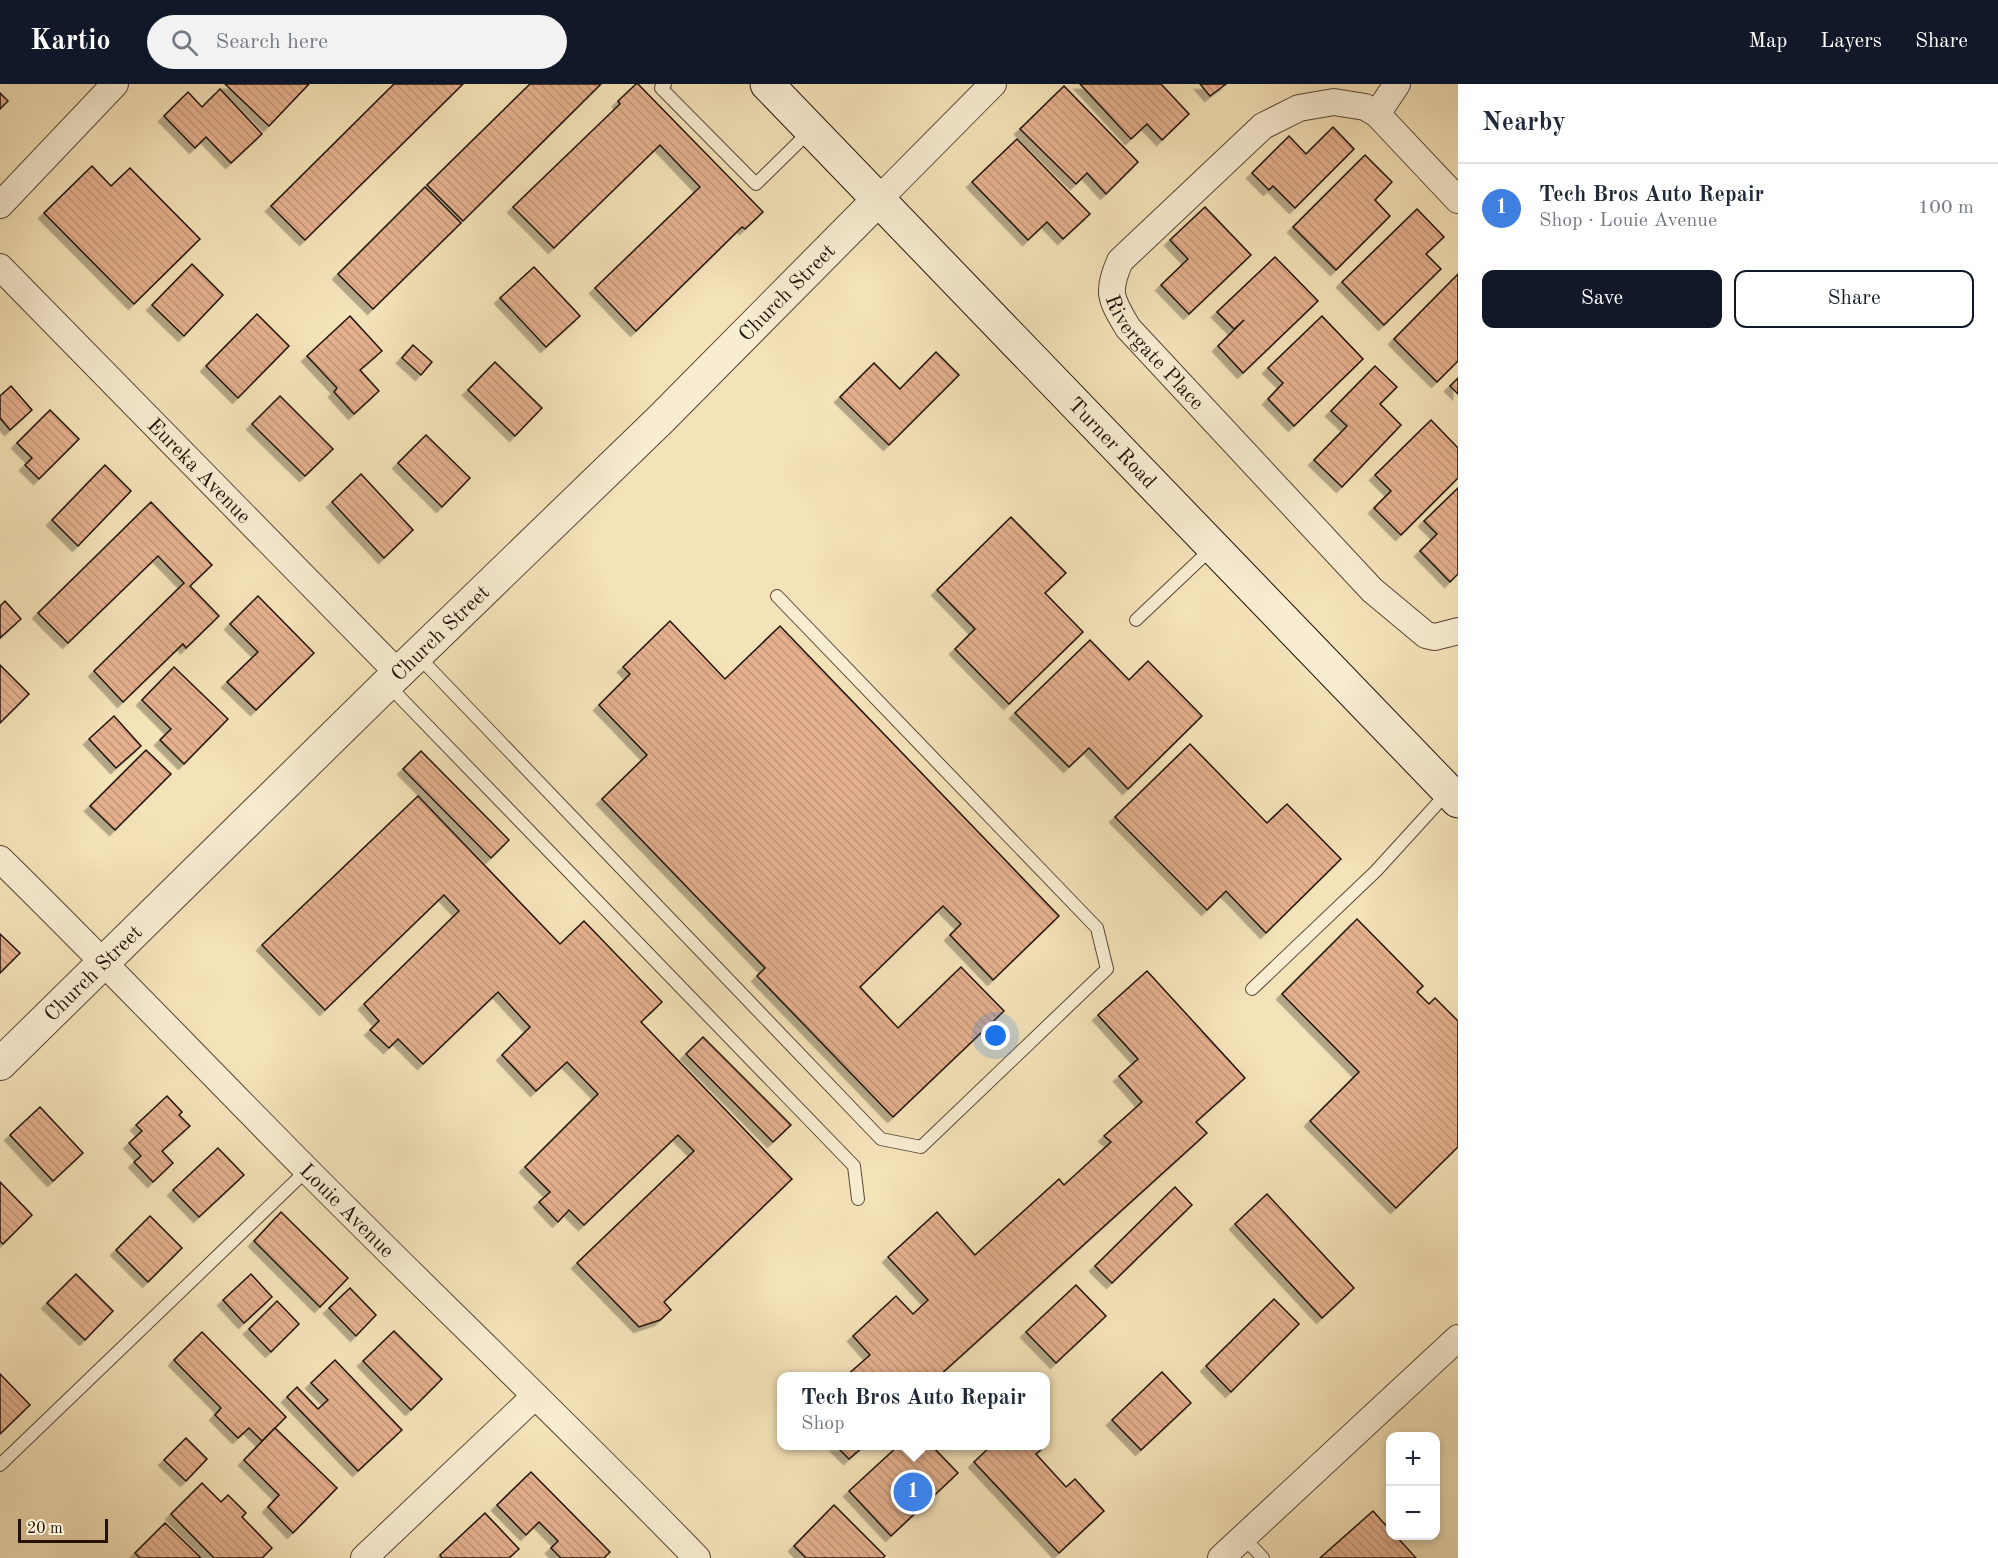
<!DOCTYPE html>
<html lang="en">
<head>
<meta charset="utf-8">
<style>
  body { margin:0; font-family:"Old Standard TT",serif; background:#f2f2f3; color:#1f2937 }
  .controls { position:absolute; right:18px; bottom:18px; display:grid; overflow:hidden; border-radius:12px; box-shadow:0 3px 9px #0003 }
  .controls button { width:54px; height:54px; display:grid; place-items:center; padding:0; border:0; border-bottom:2px solid #e0e1e3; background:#fff; color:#1f2937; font:30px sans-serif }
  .scale { position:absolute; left:18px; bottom:15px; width:90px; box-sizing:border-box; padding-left:6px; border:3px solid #231209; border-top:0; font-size:16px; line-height:21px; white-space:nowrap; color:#231209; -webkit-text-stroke:4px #f8ecd1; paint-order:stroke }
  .you { position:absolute; left:996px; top:952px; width:21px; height:21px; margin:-15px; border:4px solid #fff; border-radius:50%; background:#1a73e8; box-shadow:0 0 0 9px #1a73e833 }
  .badge { display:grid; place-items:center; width:39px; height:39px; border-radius:50%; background:#111827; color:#fff; font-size:20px; font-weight:700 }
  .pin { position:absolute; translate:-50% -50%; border:3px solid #fff; box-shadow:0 2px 6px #0006 }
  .popup { position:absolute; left:777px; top:1288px; width:273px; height:78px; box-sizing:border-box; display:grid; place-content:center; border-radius:12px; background:#fff; filter:drop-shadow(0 2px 4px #0005); font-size:20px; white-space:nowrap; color:#747a83 }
  .popup b { font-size:22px; color:#1f2937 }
  .popup::after { content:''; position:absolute; left:50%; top:100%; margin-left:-12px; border:12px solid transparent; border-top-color:#fff }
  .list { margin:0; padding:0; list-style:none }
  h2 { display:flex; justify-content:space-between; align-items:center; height:78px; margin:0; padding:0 24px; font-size:26px }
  h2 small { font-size:20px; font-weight:400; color:#747a83 }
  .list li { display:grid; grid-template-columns:39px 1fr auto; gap:18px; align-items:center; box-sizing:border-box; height:90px; padding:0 24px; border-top:2px solid #e0e1e3 }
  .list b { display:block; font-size:22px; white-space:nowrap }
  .list p { margin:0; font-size:20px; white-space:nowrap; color:#747a83 }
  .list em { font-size:20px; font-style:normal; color:#747a83 }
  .actions { display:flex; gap:12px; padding:18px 24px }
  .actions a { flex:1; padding:14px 0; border:2px solid #111827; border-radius:12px; text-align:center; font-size:21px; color:#111827 }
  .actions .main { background:#111827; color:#fff }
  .icon { flex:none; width:33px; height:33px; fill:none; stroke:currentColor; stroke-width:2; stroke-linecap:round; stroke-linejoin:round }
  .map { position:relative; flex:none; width:1458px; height:1474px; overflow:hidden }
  header { display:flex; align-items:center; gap:36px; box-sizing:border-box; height:84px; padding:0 30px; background:#111827; color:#fff }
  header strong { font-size:28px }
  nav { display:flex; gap:33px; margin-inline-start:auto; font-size:21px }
  .search { width:420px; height:54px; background:#f2f2f3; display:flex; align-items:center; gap:15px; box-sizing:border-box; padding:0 21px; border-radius:33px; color:#747a83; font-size:22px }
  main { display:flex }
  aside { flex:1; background:#fff }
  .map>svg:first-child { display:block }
  .building { fill:url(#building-back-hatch); stroke:#231209; stroke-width:1.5; filter:url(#shadow) }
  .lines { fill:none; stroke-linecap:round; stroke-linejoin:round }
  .service-casing { stroke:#574635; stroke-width:14 }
  .minor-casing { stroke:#574635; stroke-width:28 }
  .tertiary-casing { stroke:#574635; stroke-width:34 }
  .secondary-casing { stroke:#231209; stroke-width:35 }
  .service { stroke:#f8ecd1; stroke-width:12 }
  .minor { stroke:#f8ecd1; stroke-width:26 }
  .tertiary { stroke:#f8ecd1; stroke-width:32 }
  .secondary { stroke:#f8ecd1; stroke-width:33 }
  .labels { text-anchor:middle; stroke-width:6; stroke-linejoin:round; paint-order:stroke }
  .street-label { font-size:21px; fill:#231209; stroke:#f8ecd1 }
</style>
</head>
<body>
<header>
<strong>Kartio</strong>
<div class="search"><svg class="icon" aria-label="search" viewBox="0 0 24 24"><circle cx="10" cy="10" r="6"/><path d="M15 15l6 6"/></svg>Search here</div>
<nav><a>Map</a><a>Layers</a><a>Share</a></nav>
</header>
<main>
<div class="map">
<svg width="1458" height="1474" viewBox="0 0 1458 1474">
  <defs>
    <pattern id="building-back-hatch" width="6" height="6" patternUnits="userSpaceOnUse" patternTransform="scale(1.5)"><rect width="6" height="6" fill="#e4b08e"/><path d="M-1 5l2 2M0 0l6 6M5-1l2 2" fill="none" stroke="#c39679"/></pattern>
    <filter id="shadow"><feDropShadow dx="-5.5" dy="5.5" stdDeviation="0" flood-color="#0004"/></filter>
  </defs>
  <rect width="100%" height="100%" fill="#f4e2b8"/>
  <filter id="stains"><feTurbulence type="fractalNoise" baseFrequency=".00333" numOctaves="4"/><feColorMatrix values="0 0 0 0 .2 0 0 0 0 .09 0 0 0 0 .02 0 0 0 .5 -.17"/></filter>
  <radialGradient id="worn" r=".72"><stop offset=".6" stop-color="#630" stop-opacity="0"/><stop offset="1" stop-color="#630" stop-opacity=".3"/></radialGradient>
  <!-- building -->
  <g class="building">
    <path d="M225,0H309L269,42Z"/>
    <path d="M394,0H463L305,156L271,122Z"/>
    <path d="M530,0H601L463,137L427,101Z"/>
    <path d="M636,0H638L763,128L745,145L742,143L636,247L595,204L700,103L660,61L554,164L513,123L620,20L618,17Z"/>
    <path d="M1080,0H1161L1189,30L1162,56L1147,40L1131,55Z"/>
    <path d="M1200,0H1226L1210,12Z"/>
    <path d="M1064,2L1138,78L1106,110L1087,89L1076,100L1020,45Z"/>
    <path d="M220,5L262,50L231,79L206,53L195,64L164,32L188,8L202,23Z"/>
    <path d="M0,9L8,17L0,25Z"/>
    <path d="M1333,43L1354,65L1295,124L1273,102L1269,106L1252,89L1289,52L1306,70Z"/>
    <path d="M1017,55L1090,130L1063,155L1047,138L1028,156L972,98Z"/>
    <path d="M1365,71L1392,98L1375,116L1390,132L1336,186L1293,143Z"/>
    <path d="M92,82L111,102L130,84L200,155L134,220L44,129Z"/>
    <path d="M425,103L461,139L373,225L338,190Z"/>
    <path d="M1205,123L1251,171L1189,230L1161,201L1188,175L1170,156Z"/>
    <path d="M1417,125L1444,153L1426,170L1441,185L1384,241L1342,198Z"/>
    <path d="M1275,173L1318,217L1243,289L1218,262L1244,236L1234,245L1217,228Z"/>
    <path d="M192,180L223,211L184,252L152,221Z"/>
    <path d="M534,183L580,232L546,263L500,214Z"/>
    <path d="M1458,190V277L1437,298L1394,255Z"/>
    <path d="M257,230L289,262L238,314L206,282Z"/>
    <path d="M350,232L382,267L360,286L379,307L354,330L334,308L337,304L307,272Z"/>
    <path d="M1322,232L1363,275L1294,342L1268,315L1283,299L1268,284Z"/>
    <path d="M413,261L432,278L421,291L402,274Z"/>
    <path d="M936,268L959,291L889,361L840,313L874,279L900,305Z"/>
    <path d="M495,278L542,324L515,352L468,306Z"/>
    <path d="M1375,282L1397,303L1380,320L1401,341L1342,403L1314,376L1347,342L1331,327Z"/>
    <path d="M1458,294V310L1450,302Z"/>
    <path d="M11,302L32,326L10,346L0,334V312Z"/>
    <path d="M280,312L333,365L305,392L252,340Z"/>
    <path d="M50,326L79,355L39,395L25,381L32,374L17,359Z"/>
    <path d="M1431,336L1458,364V394L1401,451L1374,424L1391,407L1375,391Z"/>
    <path d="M426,351L470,394L442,423L398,379Z"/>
    <path d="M105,381L131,407L78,462L52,436Z"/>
    <path d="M361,390L413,446L384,474L332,418Z"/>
    <path d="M1458,404V490L1450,498L1420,467L1437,450L1424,437Z"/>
    <path d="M151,418L212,481L190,502L219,532L186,564L183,560L123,618L94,587L184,499L158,472L68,559L38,529Z"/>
    <path d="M1011,433L1066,489L1045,509L1083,548L1009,620L955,565L975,545L937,506Z"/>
    <path d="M258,512L314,569L256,626L227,598L258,568L230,540Z"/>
    <path d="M5,517L21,535L0,554V522Z"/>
    <path d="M670,537L725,595L780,542L1059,832L993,896L950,851L961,840L943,822L860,903L898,944L961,883L1004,927L893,1033L757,892L765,884L602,715L647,671L599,621L630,590L623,583Z"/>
    <path d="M1090,556L1129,596L1148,577L1202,632L1128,705L1089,664L1069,683L1015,629Z"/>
    <path d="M0,581L29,610L0,639Z"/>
    <path d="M174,583L228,635L184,680L160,656L171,645L142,616Z"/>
    <path d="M114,632L141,662L116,684L89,655Z"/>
    <path d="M1190,660L1267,739L1287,720L1341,775L1266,849L1226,807L1207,826L1115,733Z"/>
    <path d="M146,666L171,690L115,746L90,722Z"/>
    <path d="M421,667L509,756L491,774L403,685Z"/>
    <path d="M418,712L560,860L584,837L662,918L641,938L792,1095L664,1218L671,1226L660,1236L639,1243L577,1179L694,1067L678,1051L584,1141L569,1126L558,1138L539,1118L550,1108L525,1083L598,1010L567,978L536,1007L502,971L530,943L498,908L423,980L398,955L389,964L370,946L379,937L364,920L459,827L444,811L325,926L262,861Z"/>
    <path d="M1357,835L1423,902L1417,908L1429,920L1435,914L1458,937V1063L1396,1124L1310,1037L1359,988L1282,910Z"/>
    <path d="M0,850L20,869L0,889Z"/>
    <path d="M1147,887L1245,994L1196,1038L1207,1049L939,1292H846L870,1271L853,1252L896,1212L913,1230L928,1216L888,1173L937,1128L975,1171L1059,1095L1064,1101L1111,1058L1104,1052L1142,1018L1119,992L1138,975L1098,931Z"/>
    <path d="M703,953L791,1041L773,1058L686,970Z"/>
    <path d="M167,1012L182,1028L179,1031L190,1042L162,1067L173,1079L153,1098L134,1078L141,1072L129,1059L142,1047L136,1041Z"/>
    <path d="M40,1023L83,1069L53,1097L10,1051Z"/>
    <path d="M218,1064L244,1091L199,1133L173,1106Z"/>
    <path d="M0,1098L32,1131L3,1160L0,1157Z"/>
    <path d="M1175,1103L1192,1121L1112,1199L1095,1182Z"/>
    <path d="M1267,1110L1354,1204L1322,1234L1235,1140Z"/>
    <path d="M281,1128L348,1194L320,1223L254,1157Z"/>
    <path d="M150,1132L182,1164L148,1198L116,1166Z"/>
    <path d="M76,1190L113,1227L85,1256L47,1219Z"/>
    <path d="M251,1190L272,1213L244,1239L223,1216Z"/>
    <path d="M1076,1201L1106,1232L1056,1279L1026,1248Z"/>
    <path d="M350,1204L376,1231L356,1252L329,1224Z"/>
    <path d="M1274,1215L1299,1240L1231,1308L1206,1282Z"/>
    <path d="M277,1217L299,1240L271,1268L249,1245Z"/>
    <path d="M394,1247L442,1295L411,1326L363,1277Z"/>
    <path d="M202,1248L286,1333L262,1357L249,1344L238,1354L215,1331L221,1324L174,1276Z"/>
    <path d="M335,1276L402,1346L358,1387L287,1313L297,1303L318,1325L328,1316L311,1299Z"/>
    <path d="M1162,1288L1191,1319L1141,1366L1112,1336Z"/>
    <path d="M0,1290L30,1321L0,1350Z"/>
    <path d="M275,1344L337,1404L293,1449L268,1423L279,1411L244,1376Z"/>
    <path d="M186,1354L207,1375L186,1397L164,1376Z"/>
    <path d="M836,1362H864L849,1375Z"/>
    <path d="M898,1362H932L958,1389L891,1452L849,1407Z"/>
    <path d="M991,1362H1045L1036,1370L1066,1403L1075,1395L1104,1427L1059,1469L974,1378Z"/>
    <path d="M531,1388L610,1468L604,1474H561L551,1464L558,1457L539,1438L526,1451L497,1421Z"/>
    <path d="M202,1399L221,1418L228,1411L246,1429L242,1433L272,1464L262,1474H214L171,1430Z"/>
    <path d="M834,1421L885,1472L883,1474H806L794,1462Z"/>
    <path d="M1373,1427L1390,1446V1452H1396L1416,1474H1320Z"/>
    <path d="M485,1429L519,1465L509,1474H442L440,1471Z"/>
    <path d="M165,1439L201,1474H140L135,1469Z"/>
  </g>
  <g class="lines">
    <!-- service casing -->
    <g class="service-casing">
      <g id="service">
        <path d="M665,0L661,4L756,100L811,46"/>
        <path d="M1136,536L1211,465"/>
        <path d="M417,571L881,1055L921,1063L1107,885L1097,844L777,512"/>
        <path d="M388,601L854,1082L858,1115"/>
        <path d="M1252,905L1376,787L1448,708"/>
        <path d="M0,1381L307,1086"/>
        <path d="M1243,1453L1263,1474"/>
      </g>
    </g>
    <!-- minor casing -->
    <g class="minor-casing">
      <g id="minor">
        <path d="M1377,30L1397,0"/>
        <path d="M879,115L993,0"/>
        <path id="s1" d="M1458,116L1377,30L1365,23L1334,18L1299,24L1263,42L1120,177C1106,209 1111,215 1128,244L1372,506L1426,551L1435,553L1458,547"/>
        <path d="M0,121L115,0"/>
        <path id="s2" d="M0,183L398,589"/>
        <path id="s3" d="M0,775C104,877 204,982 307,1086C436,1216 569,1342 697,1474"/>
        <path d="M364,1474L535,1312"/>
        <path d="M1221,1474L1458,1254"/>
      </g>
    </g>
    <!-- tertiary casing -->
    <g class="tertiary-casing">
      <g id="tertiary">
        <path id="s4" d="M0,980L387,600L661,335L879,115"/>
      </g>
    </g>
    <!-- secondary casing -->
    <g class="secondary-casing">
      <g id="secondary">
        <path id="s5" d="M767,0L1458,717"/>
      </g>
    </g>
    <!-- service -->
    <use href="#service" class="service"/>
    <!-- minor -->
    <use href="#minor" class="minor"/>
    <!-- tertiary -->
    <use href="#tertiary" class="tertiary"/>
    <!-- secondary -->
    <use href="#secondary" class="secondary"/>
  </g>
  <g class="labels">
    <!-- street labels -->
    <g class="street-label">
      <text dy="7" stroke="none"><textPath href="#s4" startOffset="1102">Church Street</textPath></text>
      <text dy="7" stroke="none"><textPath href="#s1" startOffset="543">Rivergate Place</textPath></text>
      <text dy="7" stroke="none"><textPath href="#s5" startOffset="498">Turner Road</textPath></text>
      <text dy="7" stroke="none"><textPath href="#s2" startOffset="285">Eureka Avenue</textPath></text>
      <text dy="7" stroke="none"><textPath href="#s4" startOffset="616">Church Street</textPath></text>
      <text dy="7" stroke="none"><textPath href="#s4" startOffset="130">Church Street</textPath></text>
      <text dy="7" stroke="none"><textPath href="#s3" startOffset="494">Louie Avenue</textPath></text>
    </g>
  </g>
  <rect width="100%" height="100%" filter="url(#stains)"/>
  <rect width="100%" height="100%" fill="url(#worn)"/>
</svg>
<div class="controls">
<button>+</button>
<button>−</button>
</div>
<div class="scale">20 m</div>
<div class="you"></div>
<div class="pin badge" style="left:913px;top:1408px;background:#3f7fe0">1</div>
<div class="popup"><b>Tech Bros Auto Repair</b>Shop</div>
</div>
<aside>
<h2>Nearby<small></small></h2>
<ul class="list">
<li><span class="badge" style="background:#3f7fe0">1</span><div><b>Tech Bros Auto Repair</b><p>Shop · Louie Avenue</p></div><em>100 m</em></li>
</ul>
<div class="actions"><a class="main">Save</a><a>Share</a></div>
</aside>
</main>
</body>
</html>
